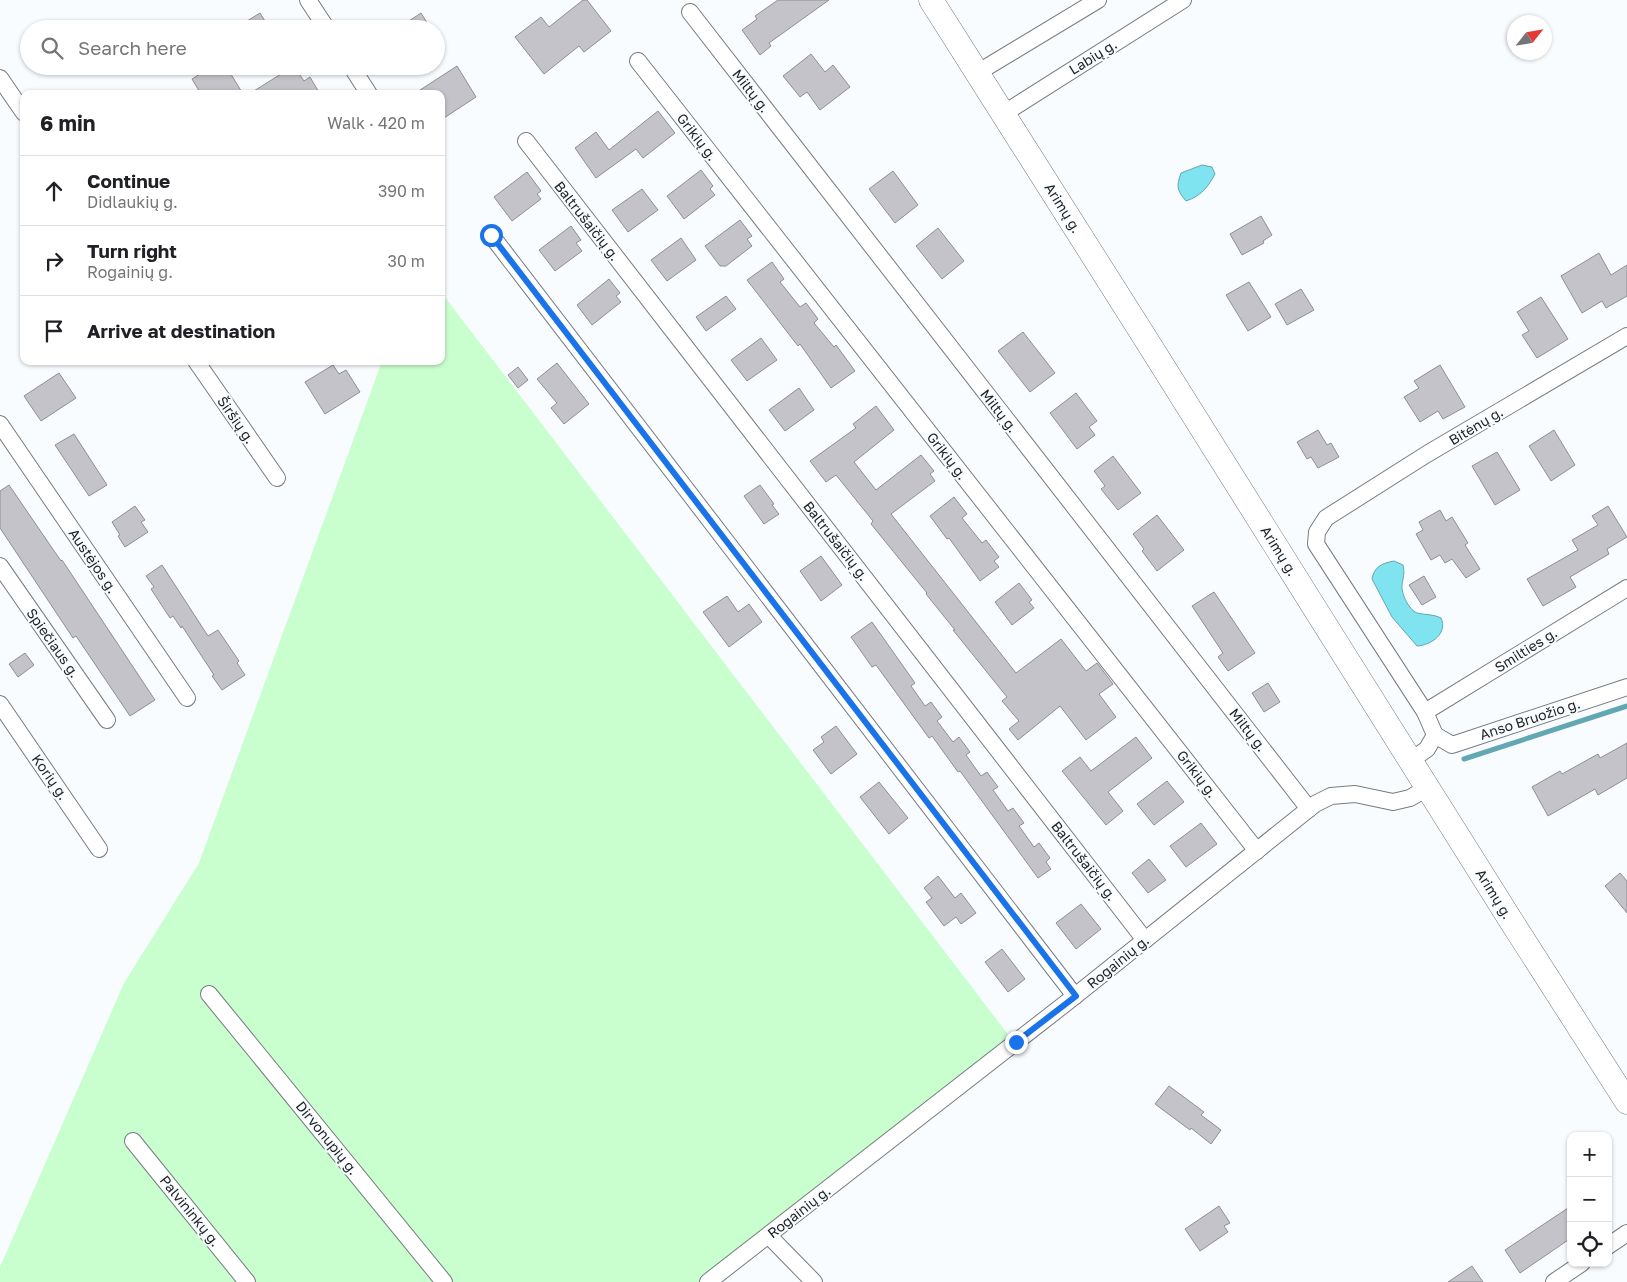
<!DOCTYPE html>
<html lang="en">
<head>
<meta charset="utf-8">
<style>
  body { margin:0; font-family:"Golos Text",sans-serif; background:#f6f6f6; color:#202124 }
  .controls { position:absolute; right:15px; bottom:15px; display:grid; overflow:hidden; border-radius:10px; box-shadow:0 1px 4px #0004 }
  .controls button { width:45px; height:45px; display:grid; place-items:center; padding:0; border:0; border-bottom:1px solid #e0e0e0; background:#fff; color:#202124; font:25px sans-serif }
  .compass { position:absolute; left:1507px; top:15px; width:45px; height:45px; border-radius:50%; background:#fff; box-shadow:0 1px 4px #0004; rotate:59deg }
  .stop { position:absolute; width:15px; height:15px; margin:-11px; border:4px solid #1a73e8; border-radius:50%; background:#fff }
  .stop.end { background:#1a73e8; border-color:#fff; box-shadow:0 1px 5px #0008 }
  .list { margin:0; padding:0; list-style:none }
  h2 { display:flex; justify-content:space-between; align-items:center; height:65px; margin:0; padding:0 20px; font-size:21px }
  h2 small { font-size:16px; font-weight:400; color:#757577 }
  .list li { display:grid; grid-template-columns:32px 1fr auto; gap:15px; align-items:center; box-sizing:border-box; height:70px; padding:0 20px; border-top:1px solid #e0e0e0 }
  .list b { display:block; font-size:19px; white-space:nowrap }
  .list p { margin:0; font-size:16px; white-space:nowrap; color:#757577 }
  .list em { font-size:16px; font-style:normal; color:#757577 }
  .icon { flex:none; width:28px; height:28px; fill:none; stroke:currentColor; stroke-width:2; stroke-linecap:round; stroke-linejoin:round }
  .map { position:relative; flex:none; width:1627px; height:1282px; overflow:hidden }
  .search { position:absolute; background:#fff; box-shadow:0 1px 4px #0004; left:20px; top:20px; width:425px; height:55px; display:flex; align-items:center; gap:12px; box-sizing:border-box; padding:0 18px; border-radius:28px; color:#757577; font-size:19px }
  .panel { position:absolute; background:#fff; box-shadow:0 1px 4px #0004; left:20px; top:90px; width:425px; height:275px; border-radius:10px }
  .map>svg:first-child { display:block }
  .green { fill:#c9fece }
  .water { fill:#7fe3f0; stroke:#62a8b2 }
  .lines { fill:none; stroke-linecap:round; stroke-linejoin:round }
  .stream { stroke:#62a8b2; stroke-width:5 }
  .building { fill:#c4c3c9; stroke:#908e94 }
  .minor-casing { stroke:#777c81; stroke-width:18 }
  .secondary-casing { stroke:#777c81; stroke-width:25 }
  .minor { stroke:#fff; stroke-width:16 }
  .secondary { stroke:#fff; stroke-width:24 }
  .route { stroke:#1a73e8; stroke-width:6 }
  .labels { text-anchor:middle; stroke-width:4; stroke-linejoin:round; paint-order:stroke }
  .street-label { font-size:14px; fill:#1e2022; stroke:#f9fcff }
</style>
</head>
<body>
<div class="map">
<svg width="1627" height="1282" viewBox="0 0 1627 1282">
  <rect width="100%" height="100%" fill="#f9fcff"/>
  <!-- green -->
  <path class="green" d="M441,292L1010,1037L699,1282H0V1267L124,983L199,863L382,361H441Z"/>
  <!-- water -->
  <g class="water">
    <path d="M1202,165L1212,167L1215,174C1208,187 1201,196 1186,201C1177,190 1176,187 1181,173Z"/>
    <path d="M1394,561L1403,565C1405,573 1403,578 1402,585C1401,594 1409,610 1417,613C1425,615 1433,614 1441,618C1448,633 1432,645 1417,646L1392,617L1372,579C1374,567 1382,563 1394,561Z"/>
  </g>
  <g class="lines">
    <!-- stream -->
    <path class="stream" d="M1464,759L1627,706"/>
  </g>
  <!-- building -->
  <g class="building">
    <path d="M583,0H587L611,31L584,52L579,46L544,74L515,37L541,17L549,27Z"/>
    <path d="M778,0H829L769,43L771,46L760,55L742,30L757,19L755,16Z"/>
    <path d="M260,13L270,29H234Z"/>
    <path d="M421,13L431,29H397Z"/>
    <path d="M811,54L825,72L833,65L850,87L820,110L807,92L800,97L783,76Z"/>
    <path d="M213,66H226L243,94H201L192,79Z"/>
    <path d="M294,66L304,81L310,77L320,94H249Z"/>
    <path d="M457,66L476,97L441,120V94H414Z"/>
    <path d="M658,111L675,133L643,158L636,149L596,178L575,148L596,132L609,150Z"/>
    <path d="M701,170L713,186L710,189L715,195L684,219L667,196Z"/>
    <path d="M893,171L918,205L895,223L869,189Z"/>
    <path d="M527,172L541,191L537,194L541,199L512,221L494,197Z"/>
    <path d="M642,189L658,210L628,232L612,210Z"/>
    <path d="M1261,216L1272,235L1263,241L1264,243L1242,255L1230,234Z"/>
    <path d="M740,220L752,236L747,239L752,246L726,266H720L705,246Z"/>
    <path d="M571,226L581,240L576,243L582,251L555,271L539,250Z"/>
    <path d="M938,228L964,261L942,279L916,246Z"/>
    <path d="M681,238L696,260L667,281L651,260Z"/>
    <path d="M1599,253L1611,275L1627,265V296L1606,308L1602,301L1582,313L1561,276Z"/>
    <path d="M772,262L784,279L780,282L800,307L806,303L818,319L814,323L834,347L836,345L855,371L831,388L800,344L798,346L747,280Z"/>
    <path d="M609,279L620,293L616,296L621,302L592,325L577,305Z"/>
    <path d="M1249,282L1271,317L1248,331L1226,295Z"/>
    <path d="M1301,289L1314,310L1287,325L1275,304Z"/>
    <path d="M726,296L736,309L706,331L696,317Z"/>
    <path d="M1541,297L1568,339L1537,358L1522,335L1529,331L1517,312Z"/>
    <path d="M1023,332L1055,373L1030,392L998,351Z"/>
    <path d="M761,338L777,360L747,381L731,360Z"/>
    <path d="M557,363L589,404L564,424L551,408L557,403L537,379Z"/>
    <path d="M333,365L339,374L346,370L360,392L325,414L305,382Z"/>
    <path d="M1440,365L1465,407L1443,419L1438,411L1420,422L1404,397L1419,388L1414,381Z"/>
    <path d="M518,367L528,380L518,388L508,375Z"/>
    <path d="M59,373L76,398L41,421L24,396Z"/>
    <path d="M799,388L814,410L785,431L769,410Z"/>
    <path d="M1076,393L1097,421L1089,427L1095,435L1077,449L1050,413Z"/>
    <path d="M876,406L894,430L854,462L876,490L921,455L934,471L930,474L935,481L891,514L1016,673L1061,639L1086,671L1097,663L1113,684L1099,694L1116,717L1086,740L1060,706L1018,740L1009,729L1019,721L1002,701L1007,697L953,630H955L926,594L927,593L871,524L873,521L836,475L826,482L810,461L856,428L853,424Z"/>
    <path d="M1318,430L1327,445L1331,443L1339,457L1318,468L1311,457L1307,459L1297,442Z"/>
    <path d="M1554,430L1575,465L1551,481L1529,446Z"/>
    <path d="M74,434L107,485L89,496L55,445Z"/>
    <path d="M1497,452L1520,490L1495,505L1472,466Z"/>
    <path d="M1113,456L1141,493L1118,510L1101,489L1105,486L1094,471Z"/>
    <path d="M9,485L61,561L62,560L155,700L130,716L76,636L73,638L0,528V491Z"/>
    <path d="M760,485L774,504L772,505L779,514L764,524L744,496Z"/>
    <path d="M954,497L967,514L962,518L982,543L986,540L999,557L994,561L999,567L980,581L949,538L947,539L930,516Z"/>
    <path d="M135,506L145,520L141,522L148,532L125,547L118,536L120,535L112,522Z"/>
    <path d="M1608,506L1627,537L1607,549L1609,554L1570,577L1576,587L1543,606L1527,579L1578,550L1572,540L1598,525L1592,516Z"/>
    <path d="M1440,510L1446,521L1452,517L1468,543L1465,545L1480,569L1466,578L1452,559L1445,563L1440,555L1431,560L1416,534L1423,530L1419,522Z"/>
    <path d="M1157,515L1184,550L1157,571L1142,551L1144,549L1133,534Z"/>
    <path d="M821,556L842,585L821,601L800,571Z"/>
    <path d="M162,565L208,636L218,630L239,661L237,663L245,675L222,690L212,676L214,675L182,626L181,628L173,616L170,618L151,589L154,587L146,576Z"/>
    <path d="M1424,576L1436,597L1422,605L1409,585Z"/>
    <path d="M1019,583L1032,600L1029,602L1034,608L1012,625L995,602Z"/>
    <path d="M1214,592L1255,653L1228,671L1218,657L1223,653L1192,606Z"/>
    <path d="M727,596L738,612L749,604L762,622L729,647L703,612Z"/>
    <path d="M872,622L915,683L911,686L925,706L931,702L942,717L937,721L953,742L959,737L970,752L966,755L981,776L987,772L998,787L993,790L1008,811L1013,808L1024,823L1019,826L1034,847L1039,843L1050,858L1046,862L1051,869L1038,878L960,771L958,772L932,736L929,738L876,665L872,667L851,637Z"/>
    <path d="M25,653L34,665L18,677L9,664Z"/>
    <path d="M1268,683L1280,702L1264,712L1252,693Z"/>
    <path d="M836,726L857,754L831,774L813,750L824,742L821,737Z"/>
    <path d="M1136,737L1152,758L1108,792L1123,811L1106,825L1062,771L1080,757L1091,771Z"/>
    <path d="M1627,743V778L1598,795L1595,789L1548,816L1532,787L1560,771L1562,774L1598,754L1600,758Z"/>
    <path d="M1167,781L1184,802L1154,825L1137,804Z"/>
    <path d="M879,782L908,818L889,834L860,797Z"/>
    <path d="M1201,823L1217,844L1186,867L1170,846Z"/>
    <path d="M1149,859L1166,880L1148,893L1132,873Z"/>
    <path d="M1620,873L1627,881V913L1605,886Z"/>
    <path d="M938,876L955,898L961,893L976,913L961,924L956,917L944,926L926,902L932,898L924,888Z"/>
    <path d="M1081,904L1101,929L1076,949L1056,923Z"/>
    <path d="M1002,949L1025,979L1008,992L985,962Z"/>
    <path d="M1169,1086L1204,1112L1201,1115L1221,1130L1211,1144L1191,1128L1190,1130L1155,1104Z"/>
    <path d="M1219,1206L1230,1223L1224,1226L1228,1232L1200,1251L1185,1229Z"/>
    <path d="M1571,1206V1238L1520,1273L1505,1250Z"/>
    <path d="M1472,1266L1483,1282H1448Z"/>
  </g>
  <g class="lines">
    <!-- minor casing -->
    <g class="minor-casing">
      <g id="minor">
        <path d="M308,0L327,29"/>
        <path d="M690,12L1309,809"/>
        <path d="M638,61L1257,851"/>
        <path d="M351,66L369,94"/>
        <path d="M977,73L1098,0"/>
        <path d="M0,78L24,113"/>
        <path d="M1003,114L1183,0"/>
        <path d="M526,141L1145,940"/>
        <path d="M491,235L1075,996"/>
        <path d="M196,361L277,478"/>
        <path d="M0,424L187,698"/>
        <path d="M0,566L107,720"/>
        <path d="M0,704L99,849"/>
        <path d="M1425,712L1627,588"/>
        <path d="M1435,735L1452,745L1627,687"/>
        <path d="M1410,761L1427,749L1435,735L1425,712L1316,544L1317,532L1326,518L1427,454L1627,336"/>
        <path d="M209,994L444,1282"/>
        <path d="M133,1141L247,1282"/>
        <path d="M769,1236L814,1282"/>
        <path d="M1608,1246L1627,1233"/>
        <path d="M708,1282L1075,996L1315,804L1331,796L1355,794L1393,802L1410,798L1427,788"/>
        <path d="M1554,1282L1582,1263"/>
      </g>
    </g>
    <!-- secondary casing -->
    <g class="secondary-casing">
      <path id="secondary" d="M931,0L1142,333L1508,916L1627,1102"/>
    </g>
    <!-- minor -->
    <use href="#minor" class="minor"/>
    <!-- secondary -->
    <use href="#secondary" class="secondary"/>
  </g>
  <g class="lines">
    <!-- route -->
    <path class="route" d="M491,235L1076,996L1016,1042"/>
  </g>
  <g class="labels">
    <!-- street labels -->
    <g class="street-label">
      <text transform="translate(1093 57) rotate(-32)" y="5">Labių g.</text>
      <text transform="translate(751 91) rotate(52)" y="5">Miltų g.</text>
      <text transform="translate(697 137) rotate(52)" y="5">Grikių g.</text>
      <text transform="translate(1063 208) rotate(58)" y="5">Arimų g.</text>
      <text transform="translate(587 221) rotate(52)" y="5">Baltrušaičių g.</text>
      <text transform="translate(999 411) rotate(52)" y="5">Miltų g.</text>
      <text transform="translate(236 420) rotate(55)" y="5">Širšių g.</text>
      <text transform="translate(1476 426) rotate(-31)" y="5">Bitėnų g.</text>
      <text transform="translate(947 456) rotate(52)" y="5">Grikių g.</text>
      <text transform="translate(836 541) rotate(52)" y="5">Baltrušaičių g.</text>
      <text transform="translate(1279 551) rotate(58)" y="5">Arimų g.</text>
      <text transform="translate(93 561) rotate(56)" y="5">Austėjos g.</text>
      <text transform="translate(53 643) rotate(55)" y="5">Spiečiaus g.</text>
      <text transform="translate(1526 650) rotate(-32)" y="5">Smilties g.</text>
      <text transform="translate(1530 719) rotate(-18)" y="5">Anso Bruožio g.</text>
      <text transform="translate(1248 730) rotate(52)" y="5">Miltų g.</text>
      <text transform="translate(1197 774) rotate(52)" y="5">Grikių g.</text>
      <text transform="translate(50 777) rotate(55)" y="5">Korių g.</text>
      <text transform="translate(1084 861) rotate(52)" y="5">Baltrušaičių g.</text>
      <text transform="translate(1494 894) rotate(58)" y="5">Arimų g.</text>
      <text transform="translate(1118 962) rotate(-39)" y="5">Rogainių g.</text>
      <text transform="translate(327 1138) rotate(51)" y="5">Dirvonupių g.</text>
      <text transform="translate(190 1211) rotate(51)" y="5">Palvininkų g.</text>
      <text transform="translate(799 1212) rotate(-38)" y="5">Rogainių g.</text>
    </g>
  </g>
</svg>
<div class="controls">
<button>+</button>
<button>−</button>
<button><svg class="icon" aria-label="locate" viewBox="0 0 24 24"><circle cx="12" cy="12" r="6"/><path d="M12 2v4M12 18v4M2 12h4M18 12h4"/></svg></button>
</div>
<svg class="compass" viewBox="-18 -18 36 36"><path d="M0-13l5 13h-10z" fill="#e53935"/><path d="M0 13l5-13h-10z" fill="#757577"/></svg>
<div class="stop" style="left:491px;top:235px"></div>
<div class="stop end" style="left:1016px;top:1042px"></div>
<div class="search"><svg class="icon" aria-label="search" viewBox="0 0 24 24"><circle cx="10" cy="10" r="6"/><path d="M15 15l6 6"/></svg>Search here</div>
<section class="panel">
<h2>6 min<small>Walk · 420 m</small></h2>
<ul class="list">
<li><svg class="icon" aria-label="ahead" viewBox="0 0 24 24"><path d="M12 20V5M6 11l6-6 6 6"/></svg><div><b>Continue</b><p>Didlaukių g.</p></div><em>390 m</em></li>
<li><svg class="icon" aria-label="right" viewBox="0 0 24 24"><path d="M7 20v-9h11M14 6l5 5-5 5"/></svg><div><b>Turn right</b><p>Rogainių g.</p></div><em>30 m</em></li>
<li><svg class="icon" aria-label="arrive" viewBox="0 0 24 24"><path d="M6 21V4h12l-3 4 3 4H6"/></svg><div><b>Arrive at destination</b></div></li>
</ul>
</section>
</div>
</body>
</html>
